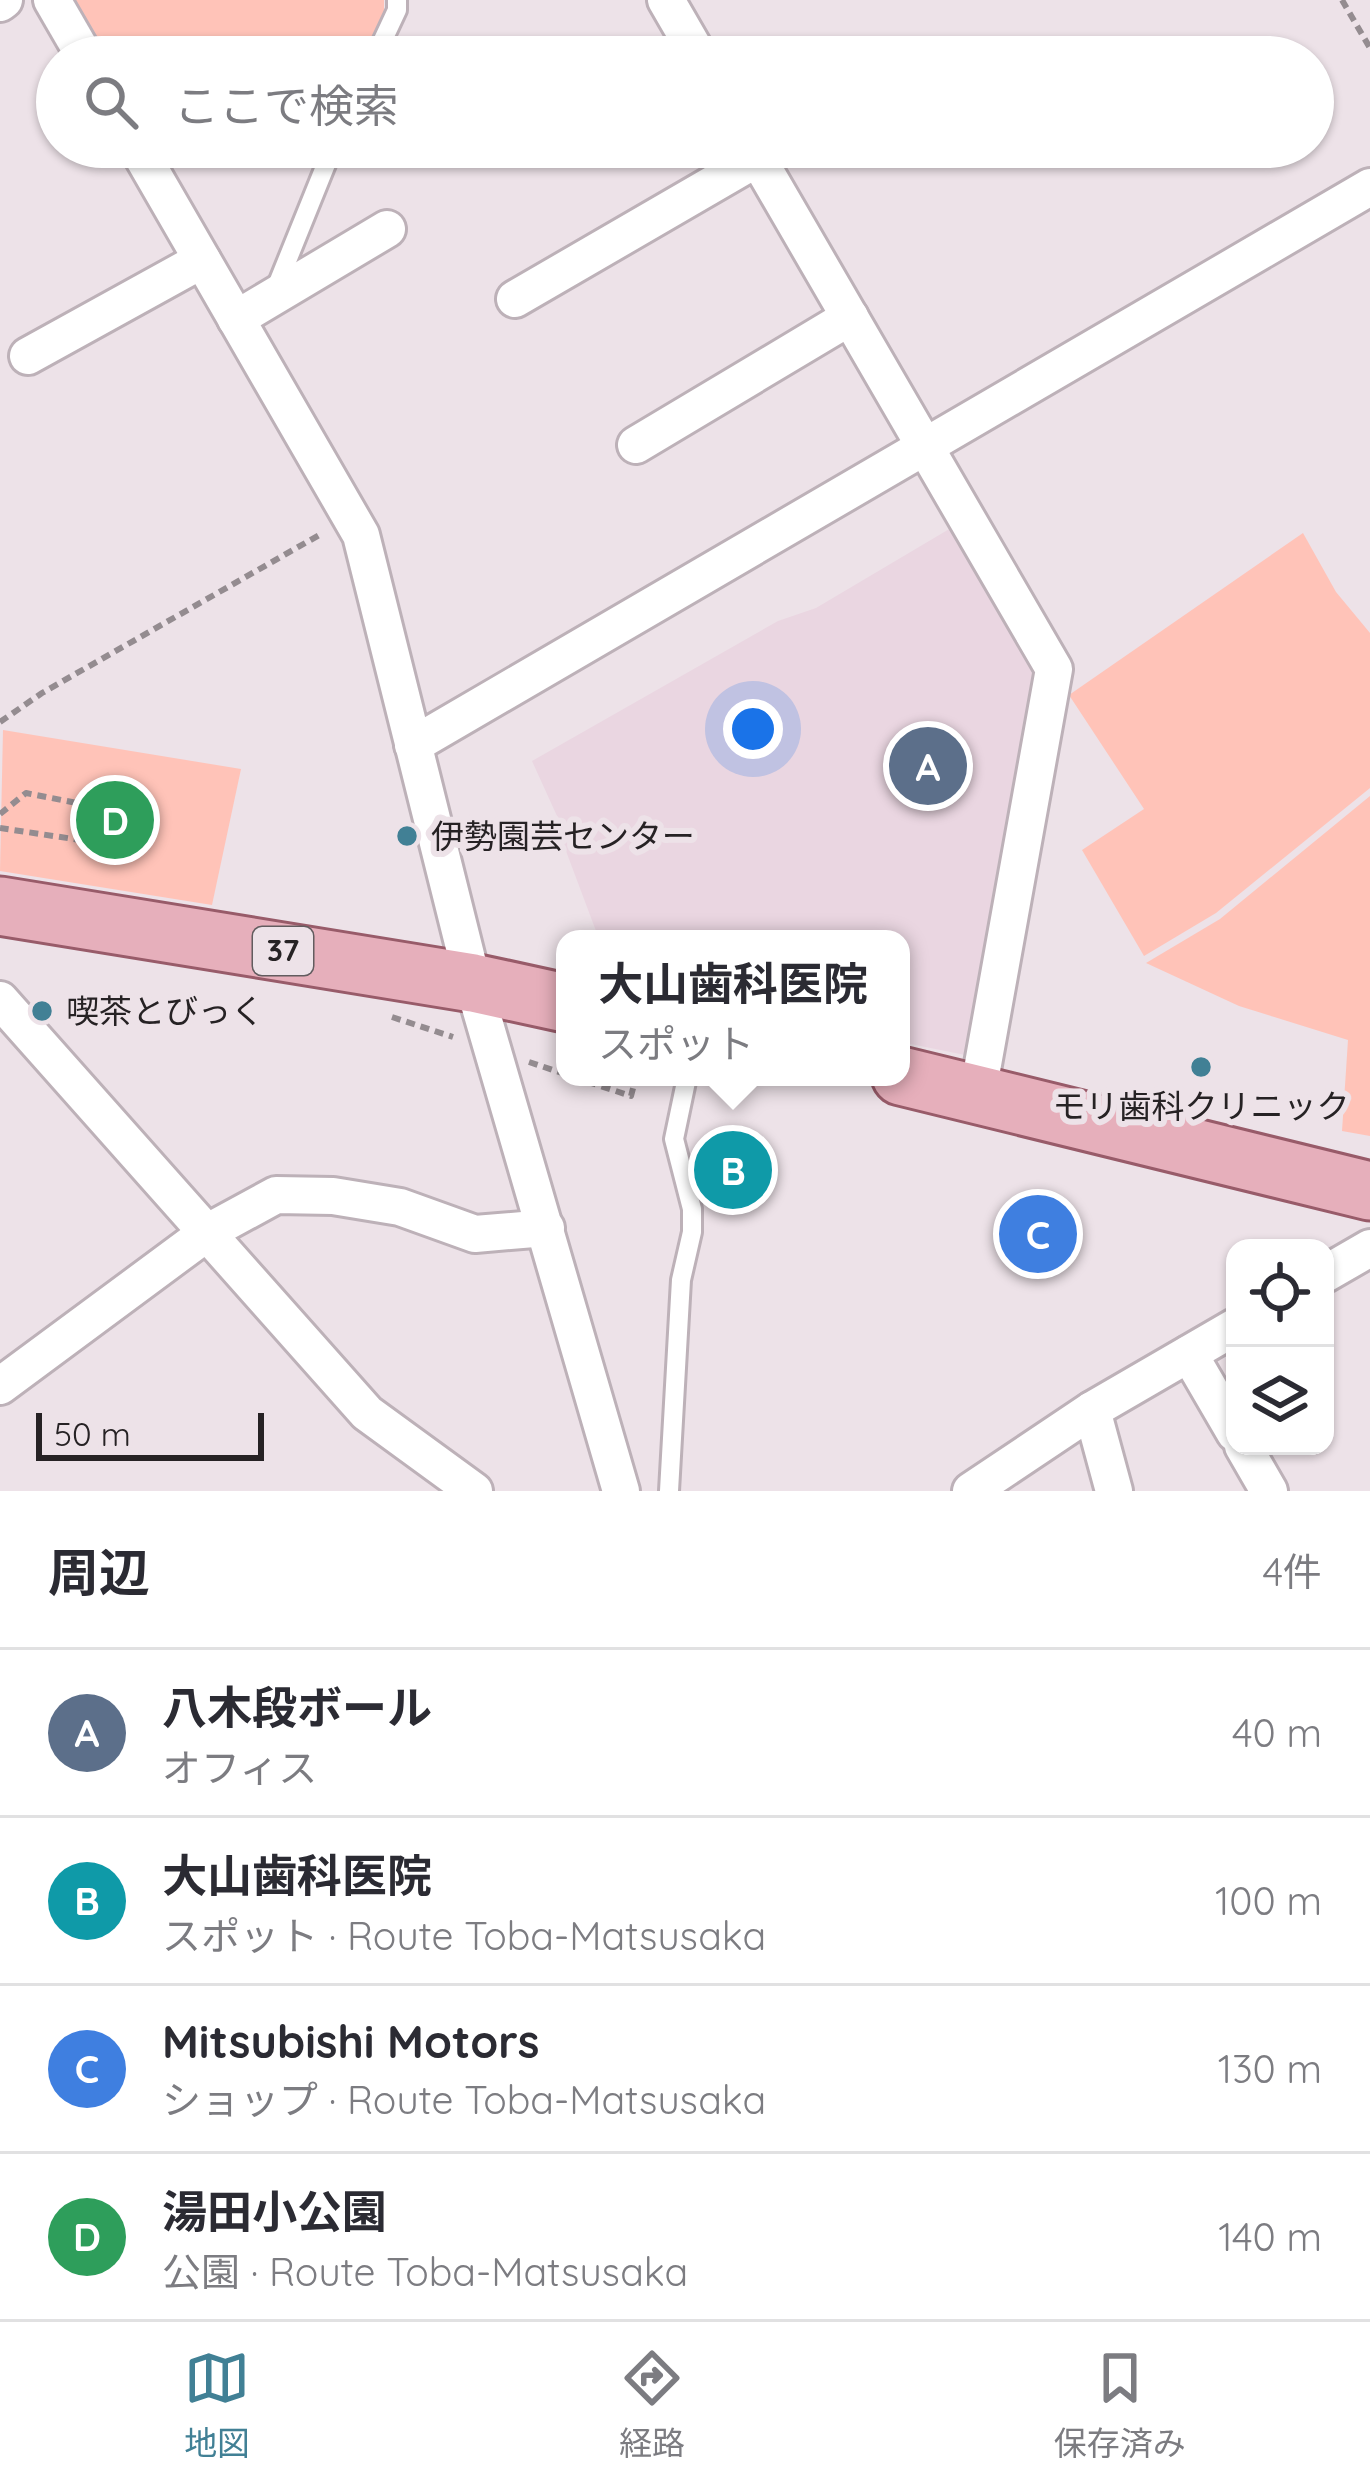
<!DOCTYPE html>
<html lang="ja">
<head>
<meta charset="utf-8">
<style>
  body { margin:0; font-family:Quicksand,"Noto Sans JP",sans-serif; background:#f2f2f3; color:#2b2b33 }
  .controls { position:absolute; right:36px; bottom:36px; display:grid; overflow:hidden; border-radius:24px; box-shadow:0 3px 9px #0004 }
  .controls button { width:108px; height:108px; display:grid; place-items:center; padding:0; border:0; border-bottom:3px solid #e1e1e2; background:#fff; color:#2b2b33; font:60px sans-serif }
  .scale { position:absolute; left:36px; bottom:30px; width:228px; box-sizing:border-box; padding-left:12px; border:6px solid #262224; border-top:0; font-size:33px; line-height:42px; white-space:nowrap; color:#262224; -webkit-text-stroke:9px #ede2e8; paint-order:stroke }
  .you { position:absolute; left:753px; top:729px; width:42px; height:42px; margin:-30px; border:9px solid #fff; border-radius:50%; background:#1a73e8; box-shadow:0 0 0 18px #1a73e833 }
  .badge { display:grid; place-items:center; width:78px; height:78px; border-radius:50%; background:#418095; color:#fff; font-size:39px; font-weight:700 }
  .pin { position:absolute; translate:-50% -50%; border:6px solid #fff; box-shadow:0 3px 12px #0006 }
  .popup { position:absolute; left:556px; top:930px; width:354px; height:156px; box-sizing:border-box; display:grid; place-content:center; border-radius:24px; background:#fff; filter:drop-shadow(0 3px 9px #0005); font-size:39px; white-space:nowrap; color:#7c7c81 }
  .popup b { font-size:45px; color:#2b2b33 }
  .popup::after { content:''; position:absolute; left:50%; top:100%; margin-left:-24px; border:24px solid transparent; border-top-color:#fff }
  .list { margin:0; padding:0; list-style:none }
  h2 { display:flex; justify-content:space-between; align-items:center; height:156px; margin:0; padding:0 48px; font-size:51px }
  h2 small { font-size:39px; font-weight:400; color:#7c7c81 }
  .list li { display:grid; grid-template-columns:78px 1fr auto; gap:36px; align-items:center; box-sizing:border-box; height:168px; padding:0 48px; border-top:3px solid #e1e1e2 }
  .list b { display:block; font-size:45px; white-space:nowrap }
  .list p { margin:0; font-size:39px; white-space:nowrap; color:#7c7c81 }
  .list em { font-size:39px; font-style:normal; color:#7c7c81 }
  .icon { flex:none; width:66px; height:66px; fill:none; stroke:currentColor; stroke-width:2; stroke-linecap:round; stroke-linejoin:round }
  .map { position:relative; flex:none; width:1370px; height:1491px; overflow:hidden }
  .search { position:absolute; background:#fff; box-shadow:0 3px 9px #0004; left:36px; right:36px; top:36px; height:132px; display:flex; align-items:center; gap:30px; box-sizing:border-box; padding:0 42px; border-radius:66px; color:#7c7c81; font-size:45px }
  .sheet { height:828px; background:#fff }
  nav { display:flex; justify-content:space-around; align-items:center; box-sizing:border-box; height:168px; border-top:3px solid #e1e1e2; background:#fff; font-size:33px; color:#7c7c81 }
  nav a { display:grid; justify-items:center; gap:6px }
  nav .on { color:#418095 }
  .map>svg:first-child { display:block }
  .built { fill:#ead6e1 }
  .green { fill:#ffc3b8 }
  .lines { fill:none; stroke-linecap:round; stroke-linejoin:round }
  .service-casing { stroke:#bdb1b8; stroke-width:24 }
  .minor-casing { stroke:#bdb1b8; stroke-width:42 }
  .primary-casing { stroke:#985b69; stroke-width:63 }
  .path { stroke:#948c90; stroke-width:6; stroke-dasharray:9 6; stroke-linecap:butt }
  .service { stroke:#fff; stroke-width:18 }
  .minor { stroke:#fff; stroke-width:36 }
  .primary { stroke:#e6afbb; stroke-width:57 }
  .poi-dot { fill:#418095; stroke:#ede2e8; stroke-width:4.5 }
  .labels { text-anchor:middle; stroke-width:12; stroke-linejoin:round; paint-order:stroke }
  .shield { fill:#ede2e8; stroke:#625c5f; stroke-width:3 }
  .shield-label { font-size:30px; font-weight:bold; fill:#262224 }
  .poi-label { font-size:33px; fill:#262224; stroke:#ede2e8; text-anchor:start }
</style>
</head>
<body>
<div class="map">
<svg width="1370" height="1491" viewBox="0 0 1370 1491">
  <rect width="100%" height="100%" fill="#ede2e8"/>
  <!-- built -->
  <path class="built" d="M951,528L1043,675L970,1056L901,1042V939H599L563,843L562,827L532,761L778,621L816,608Z"/>
  <!-- green -->
  <g class="green">
    <path d="M66,0H384V12L364,57H99Z"/>
    <path d="M1303,533L1336,592L1370,633V788L1216,913L1144,956L1082,850L1144,809L1069,695Z"/>
    <path d="M3,730L241,769L212,905L0,871Z"/>
    <path d="M1370,796V1136L1342,1131L1348,1040L1239,1006L1146,963L1220,919Z"/>
  </g>
  <g class="lines">
    <!-- service casing -->
    <g class="service-casing">
      <g id="service">
        <path d="M375,57L397,10V0"/>
        <path d="M274,293L333,147"/>
        <path d="M669,1491L681,1280L692,1232V1209L674,1139L687,1077"/>
      </g>
    </g>
    <!-- minor casing -->
    <g class="minor-casing">
      <g id="minor">
        <path d="M52,0L85,57"/>
        <path d="M666,0L699,57"/>
        <path d="M0,3L4,0"/>
        <path d="M137,147L361,535L473,983L621,1491"/>
        <path d="M751,147L1054,669L978,1092"/>
        <path d="M515,299L758,158"/>
        <path d="M236,319L387,229"/>
        <path d="M28,356L202,260"/>
        <path d="M636,445L850,317"/>
        <path d="M413,745L1370,187"/>
        <path d="M0,1000L367,1413L474,1491"/>
        <path d="M1325,1274L1370,1248"/>
        <path d="M1189,1354L1235,1433"/>
        <path d="M0,1386L208,1232L276,1195L333,1196L400,1207L475,1234L546,1228"/>
        <path d="M1092,1410L1114,1491"/>
        <path d="M1243,1446L1269,1491"/>
        <path d="M971,1491L1092,1410L1235,1327"/>
      </g>
    </g>
    <!-- primary casing -->
    <g class="primary-casing">
      <g id="primary">
        <path d="M0,906L473,983L565,1003"/>
        <path d="M901,1076L1370,1191"/>
      </g>
    </g>
    <!-- path -->
    <g class="path">
      <path d="M1342,0L1370,48"/>
      <path d="M0,722L42,693L321,534"/>
      <path d="M0,814L26,793L112,810L107,844L0,828"/>
      <path d="M392,1017L453,1037"/>
      <path d="M529,1062L565,1074"/>
      <path d="M573,1077L631,1096L636,1077"/>
    </g>
    <!-- service -->
    <use href="#service" class="service"/>
    <!-- minor -->
    <use href="#minor" class="minor"/>
    <!-- primary -->
    <use href="#primary" class="primary"/>
  </g>
  <!-- markers -->
  <g class="poi-dot">
    <circle cx="407" cy="836" r="12"/>
    <circle cx="42" cy="1011" r="12"/>
    <circle cx="1201" cy="1067" r="12"/>
  </g>
  <g class="labels">
    <!-- shield labels -->
    <rect class="shield" x="253" y="927" width="60" height="48" rx="9"/>
    <g class="shield-label">
      <text x="283" y="961">37</text>
    </g>
    <!-- poi labels -->
    <g class="poi-label">
      <text x="431" y="848">伊勢園芸センター</text>
      <text x="66" y="1023">喫茶とびっく</text>
      <text x="1201" y="1118" text-anchor="middle">モリ歯科クリニック</text>
    </g>
  </g>
</svg>
<div class="controls">
<button><svg class="icon" aria-label="locate" viewBox="0 0 24 24"><circle cx="12" cy="12" r="6"/><path d="M12 2v4M12 18v4M2 12h4M18 12h4"/></svg></button>
<button><svg class="icon" aria-label="layers" viewBox="0 0 24 24"><path d="M12 4l9 5-9 5-9-5zM3 14l9 5 9-5"/></svg></button>
</div>
<div class="scale">50 m</div>
<div class="you"></div>
<div class="pin badge" style="left:928px;top:766px;background:#5c6f8a">A</div>
<div class="pin badge" style="left:733px;top:1170px;background:#0f9aa8">B</div>
<div class="popup"><b>大山歯科医院</b>スポット</div>
<div class="pin badge" style="left:1038px;top:1234px;background:#3f7fe0">C</div>
<div class="pin badge" style="left:115px;top:820px;background:#2e9e5b">D</div>
<div class="search"><svg class="icon" aria-label="search" viewBox="0 0 24 24"><circle cx="10" cy="10" r="6"/><path d="M15 15l6 6"/></svg>ここで検索</div>
</div>
<section class="sheet">
<h2>周辺<small>4件</small></h2>
<ul class="list">
<li><span class="badge" style="background:#5c6f8a">A</span><div><b>八木段ボール</b><p>オフィス</p></div><em>40 m</em></li>
<li><span class="badge" style="background:#0f9aa8">B</span><div><b>大山歯科医院</b><p>スポット · Route Toba-Matsusaka</p></div><em>100 m</em></li>
<li><span class="badge" style="background:#3f7fe0">C</span><div><b>Mitsubishi Motors</b><p>ショップ · Route Toba-Matsusaka</p></div><em>130 m</em></li>
<li><span class="badge" style="background:#2e9e5b">D</span><div><b>湯田小公園</b><p>公園 · Route Toba-Matsusaka</p></div><em>140 m</em></li>
</ul>
</section>
<nav>
<a class="on"><svg class="icon" aria-label="map" viewBox="0 0 24 24"><path d="M3 6l6-2 6 2 6-2v14l-6 2-6-2-6 2zM9 4v14M15 6v14"/></svg>地図</a>
<a><svg class="icon" aria-label="directions" viewBox="0 0 24 24"><path d="M12 3l9 9-9 9-9-9zM9 14v-3h6M13 9l2 2-2 2"/></svg>経路</a>
<a><svg class="icon" aria-label="saved" viewBox="0 0 24 24"><path d="M7 4h10v16l-5-4-5 4z"/></svg>保存済み</a>
</nav>
</body>
</html>
